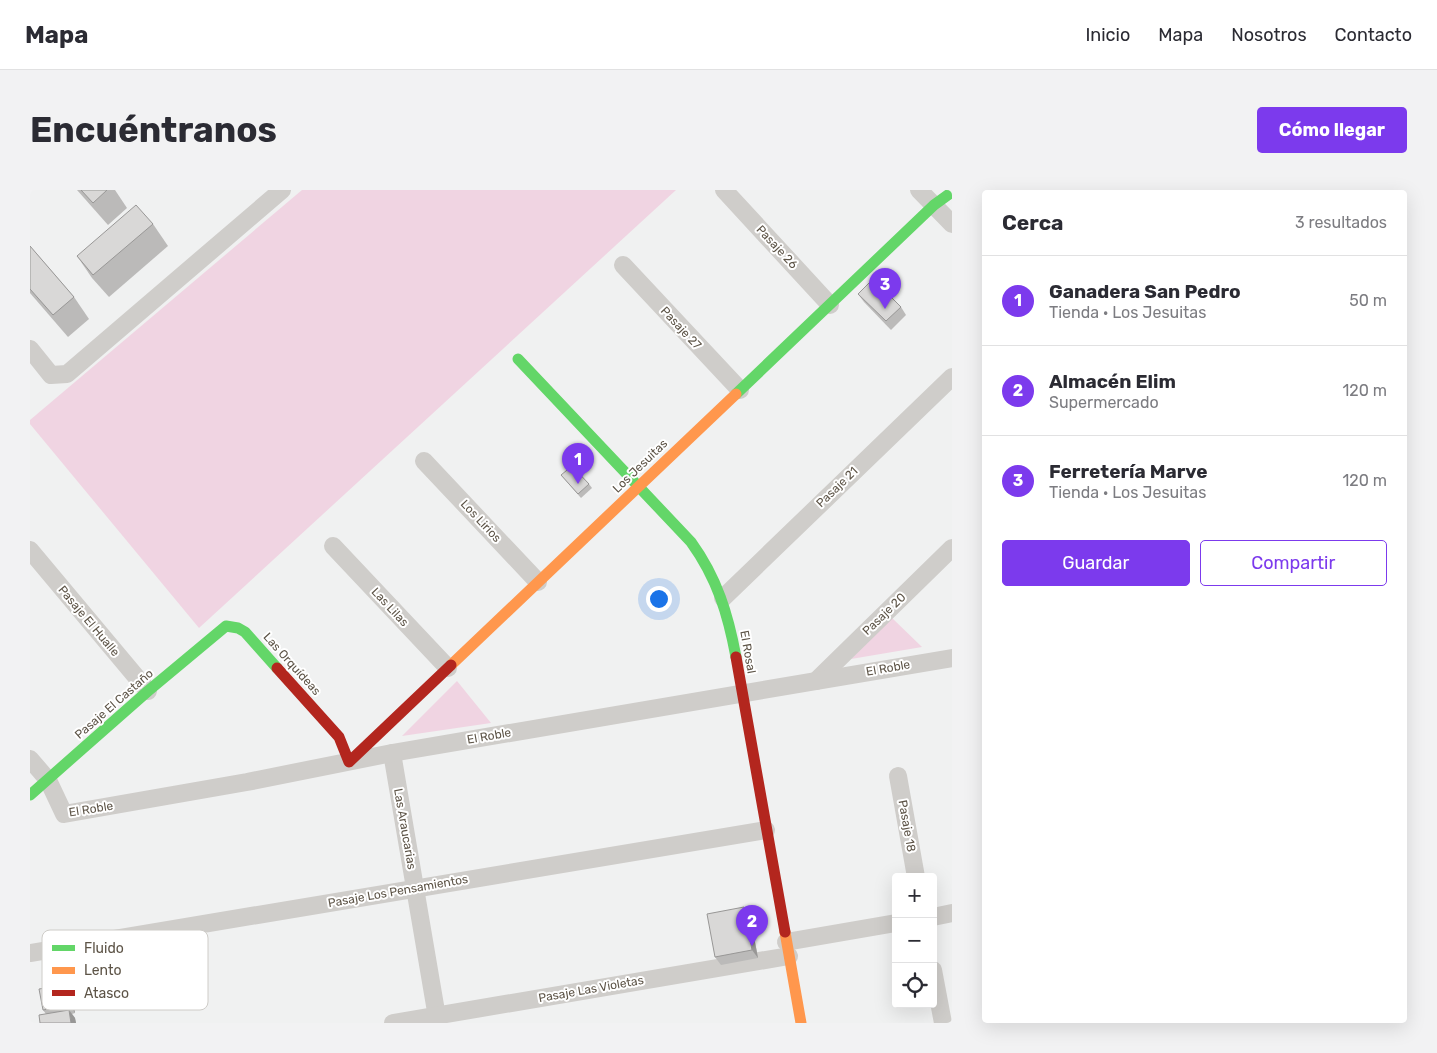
<!DOCTYPE html>
<html lang="es">
<head>
<meta charset="utf-8">
<style>
  body { margin:0; font-family:Rubik,sans-serif; background:#f2f2f3; color:#2b2b33 }
  .controls { position:absolute; right:15px; bottom:15px; display:grid; overflow:hidden; border-radius:5px; box-shadow:0 5px 20px #0002 }
  .controls button { width:45px; height:45px; display:grid; place-items:center; padding:0; border:0; border-bottom:1px solid #e1e1e2; background:#fff; color:#2b2b33; font:25px sans-serif }
  .you { position:absolute; left:628px; top:408px; width:18px; height:18px; margin:-12px; border:4px solid #fff; border-radius:50%; background:#1a73e8; box-shadow:0 0 0 8px #1a73e833 }
  .badge { display:grid; place-items:center; width:32px; height:32px; border-radius:50%; background:#7c3aed; color:#fff; font-size:16px; font-weight:700 }
  .pin { position:absolute; translate:-50% -41px; filter:drop-shadow(0 1px 2px #0008) }
  .pin::after { content:''; position:absolute; top:26px; width:18px; height:15px; background:inherit; clip-path:polygon(0 0,100% 0,50% 100%) }
  .list { margin:0; padding:0; list-style:none }
  h2 { display:flex; justify-content:space-between; align-items:center; height:65px; margin:0; padding:0 20px; font-size:21px }
  h2 small { font-size:16px; font-weight:400; color:#7c7c81 }
  .list li { display:grid; grid-template-columns:32px 1fr auto; gap:15px; align-items:center; box-sizing:border-box; height:90px; padding:0 20px; border-top:1px solid #e1e1e2 }
  .list b { display:block; font-size:19px; white-space:nowrap }
  .list p { margin:0; font-size:16px; white-space:nowrap; color:#7c7c81 }
  .list em { font-size:16px; font-style:normal; color:#7c7c81 }
  .actions { display:flex; gap:10px; padding:15px 20px }
  .actions a { flex:1; padding:11px 0; border:1px solid #7c3aed; border-radius:5px; text-align:center; font-size:18px; color:#7c3aed }
  .actions .main { background:#7c3aed; color:#fff }
  .icon { flex:none; width:28px; height:28px; fill:none; stroke:currentColor; stroke-width:2; stroke-linecap:round; stroke-linejoin:round }
  .map { position:relative; flex:none; width:922px; height:833px; overflow:hidden; border-radius:5px }
  header { display:flex; align-items:center; gap:30px; box-sizing:border-box; height:70px; padding:0 25px; background:#fff; border-bottom:1px solid #e1e1e2 }
  header strong { font-size:24px }
  nav { display:flex; gap:28px; margin-inline-start:auto; font-size:18px }
  .intro { display:flex; align-items:center; justify-content:space-between; box-sizing:border-box; height:120px; padding:0 30px }
  h1 { margin:0; font-size:35px }
  .button { padding:12px 22px; border-radius:5px; background:#7c3aed; color:#fff; font-size:18px; font-weight:700 }
  main { display:flex; gap:30px; padding:0 30px }
  aside { flex:1; background:#fff; border-radius:5px; box-shadow:0 5px 20px #0002 }
  .map>svg:first-child { display:block }
  .green { fill:#f0d4e2 }
  .lines { fill:none; stroke-linecap:round; stroke-linejoin:round }
  .street { stroke:#cfcdca; stroke-width:18 }
  .fast { stroke:#63d668; stroke-width:11 }
  .slow { stroke:#ff974d; stroke-width:11 }
  .jam { stroke:#b3261e; stroke-width:11 }
  .wall { fill:#bbbab9 }
  .shaded-wall { fill:#989796 }
  .building { fill:#d9d8d7; stroke:#989796 }
  .labels { text-anchor:middle; stroke-width:4; stroke-linejoin:round; paint-order:stroke }
  .street-label { font-size:12px; fill:#5d5447; stroke:#fff }
  .key { fill:#fff; stroke:#ceccc8; stroke-width:1 }
  .key-label { font-size:14px; fill:#5d5447 }
</style>
</head>
<body>
<header>
<strong>Mapa</strong>
<nav><a>Inicio</a><a>Mapa</a><a>Nosotros</a><a>Contacto</a></nav>
</header>
<div class="intro"><h1>Encuéntranos</h1><a class="button">Cómo llegar</a></div>
<main>
<div class="map">
<svg width="922" height="833" viewBox="0 0 922 833">
  <rect width="100%" height="100%" fill="#f0f1f1"/>
  <!-- green -->
  <g class="green">
    <path d="M272,0H646L169,438L0,234V230Z"/>
    <path d="M862,428L892,457L821,469Z"/>
    <path d="M427,491L461,533L372,546Z"/>
  </g>
  <g class="lines">
    <!-- street -->
    <g class="street">
      <path d="M694,0L800,115"/>
      <path d="M889,0L922,34"/>
      <path d="M593,75L710,200"/>
      <path d="M0,159L21,185L37,184L252,0"/>
      <path d="M394,271L508,392"/>
      <path d="M303,356L418,478"/>
      <path d="M0,360L118,501"/>
      <path d="M693,408L922,187"/>
      <path d="M786,491L922,358"/>
      <path d="M362,563L408,833"/>
      <path d="M0,569L18,590L34,624L217,592L362,563L922,468"/>
      <path d="M868,586L886,687"/>
      <path d="M903,727L922,723"/>
      <path d="M756,752L866,733"/>
      <path d="M0,763L736,640"/>
      <path d="M903,780L913,833"/>
      <path d="M363,833L759,766"/>
    </g>
    <!-- fast -->
    <g class="fast">
      <path d="M488,169L661,352C687,388 698,424 706,467"/>
      <path d="M706,204L904,15L922,2"/>
      <path d="M0,605L118,501L196,436L208,438L215,442L247,478"/>
    </g>
    <!-- slow -->
    <g class="slow">
      <path d="M421,475L706,204"/>
      <path d="M755,742L771,833"/>
    </g>
    <!-- jam -->
    <g class="jam">
      <path d="M706,467L755,742"/>
      <path d="M247,478L309,547L319,572L421,475"/>
    </g>
  </g>
  <!-- wall -->
  <g class="wall">
    <path d="M47,0H85L97,18L78,35Z"/>
    <path d="M123,34L138,56L79,107L62,88L47,66Z"/>
    <path d="M0,56L44,107L59,129L38,147L0,103Z"/>
    <path d="M828,104L871,117L876,125L861,140L834,112Z"/>
    <path d="M531,285L559,294L562,298L551,308Z"/>
    <path d="M714,717L720,726L728,768L691,775L685,767Z"/>
    <path d="M38,768L41,773L45,794L36,795L42,803L45,823L42,824L45,828L46,833H10L16,824L13,820L27,796L24,792Z"/>
    <path d="M78,777L85,808L66,812L60,803Z"/>
  </g>
  <!-- shaded-wall -->
  <g class="shaded-wall">
    <path d="M714,717L720,726L728,768L722,760Z"/>
    <path d="M38,768L41,773L45,794L42,789Z"/>
    <path d="M72,769L78,777L85,808L79,799Z"/>
    <path d="M36,795L42,803L45,823L40,815Z"/>
    <path d="M39,820L45,828L46,833H41Z"/>
  </g>
  <!-- building -->
  <g class="building">
    <path d="M51,0H77L63,13Z"/>
    <path d="M106,15L123,34L63,85L47,66Z"/>
    <path d="M0,56L44,107L23,125L0,99Z"/>
    <path d="M843,89L871,117L856,131L828,104Z"/>
    <path d="M542,276L559,294L548,304L531,285Z"/>
    <path d="M714,717L722,760L685,767L677,724Z"/>
    <path d="M36,795L40,815L13,820L9,799Z"/>
    <path d="M39,820L41,833H10L9,825Z"/>
  </g>
  <g class="labels">
    <!-- street labels -->
    <g class="street-label">
      <text transform="translate(747 57) rotate(47)" y="4">Pasaje 26</text>
      <text transform="translate(651 138) rotate(47)" y="4">Pasaje 27</text>
      <text transform="translate(610 276) rotate(-44)" y="4">Los Jesuitas</text>
      <text transform="translate(807 297) rotate(-44)" y="4">Pasaje 21</text>
      <text transform="translate(451 331) rotate(47)" y="4">Los Lirios</text>
      <text transform="translate(360 417) rotate(47)" y="4">Las Lilas</text>
      <text transform="translate(854 424) rotate(-44)" y="4">Pasaje 20</text>
      <text transform="translate(59 431) rotate(50)" y="4">Pasaje El Hualle</text>
      <text transform="translate(718 462) rotate(80)" y="4">El Rosal</text>
      <text transform="translate(262 474) rotate(48)" y="4">Las Orquídeas</text>
      <text transform="translate(858 478) rotate(-10)" y="4">El Roble</text>
      <text transform="translate(84 514) rotate(-41)" y="4">Pasaje El Castaño</text>
      <text transform="translate(459 546) rotate(-10)" y="4">El Roble</text>
      <text transform="translate(61 619) rotate(-9)" y="4">El Roble</text>
      <text transform="translate(877 636) rotate(80)" y="4">Pasaje 18</text>
      <text transform="translate(375 639) rotate(80)" y="4">Las Araucarias</text>
      <text transform="translate(368 701) rotate(-10)" y="4">Pasaje Los Pensamientos</text>
      <text transform="translate(561 799) rotate(-10)" y="4">Pasaje Las Violetas</text>
    </g>
  </g>
  <!-- legend -->
  <rect x="12" y="740" width="166" height="80" rx="8" class="key"/>
  <rect x="22" y="755" width="23" height="6" fill="#63d668"/>
  <rect x="22" y="777" width="23" height="7" fill="#ff974d"/>
  <rect x="22" y="800" width="23" height="6" fill="#b3261e"/>
  <g class="key-label">
    <text x="54" y="763">Fluido</text>
    <text x="54" y="785">Lento</text>
    <text x="54" y="808">Atasco</text>
  </g>
</svg>
<div class="controls">
<button>+</button>
<button>−</button>
<button><svg class="icon" aria-label="locate" viewBox="0 0 24 24"><circle cx="12" cy="12" r="6"/><path d="M12 2v4M12 18v4M2 12h4M18 12h4"/></svg></button>
</div>
<div class="you"></div>
<div class="pin badge" style="left:548px;top:294px">1</div>
<div class="pin badge" style="left:722px;top:756px">2</div>
<div class="pin badge" style="left:855px;top:119px">3</div>
</div>
<aside>
<h2>Cerca<small>3 resultados</small></h2>
<ul class="list">
<li><span class="badge">1</span><div><b>Ganadera San Pedro</b><p>Tienda · Los Jesuitas</p></div><em>50 m</em></li>
<li><span class="badge">2</span><div><b>Almacén Elim</b><p>Supermercado</p></div><em>120 m</em></li>
<li><span class="badge">3</span><div><b>Ferretería Marve</b><p>Tienda · Los Jesuitas</p></div><em>120 m</em></li>
</ul>
<div class="actions"><a class="main">Guardar</a><a>Compartir</a></div>
</aside>
</main>
</body>
</html>
